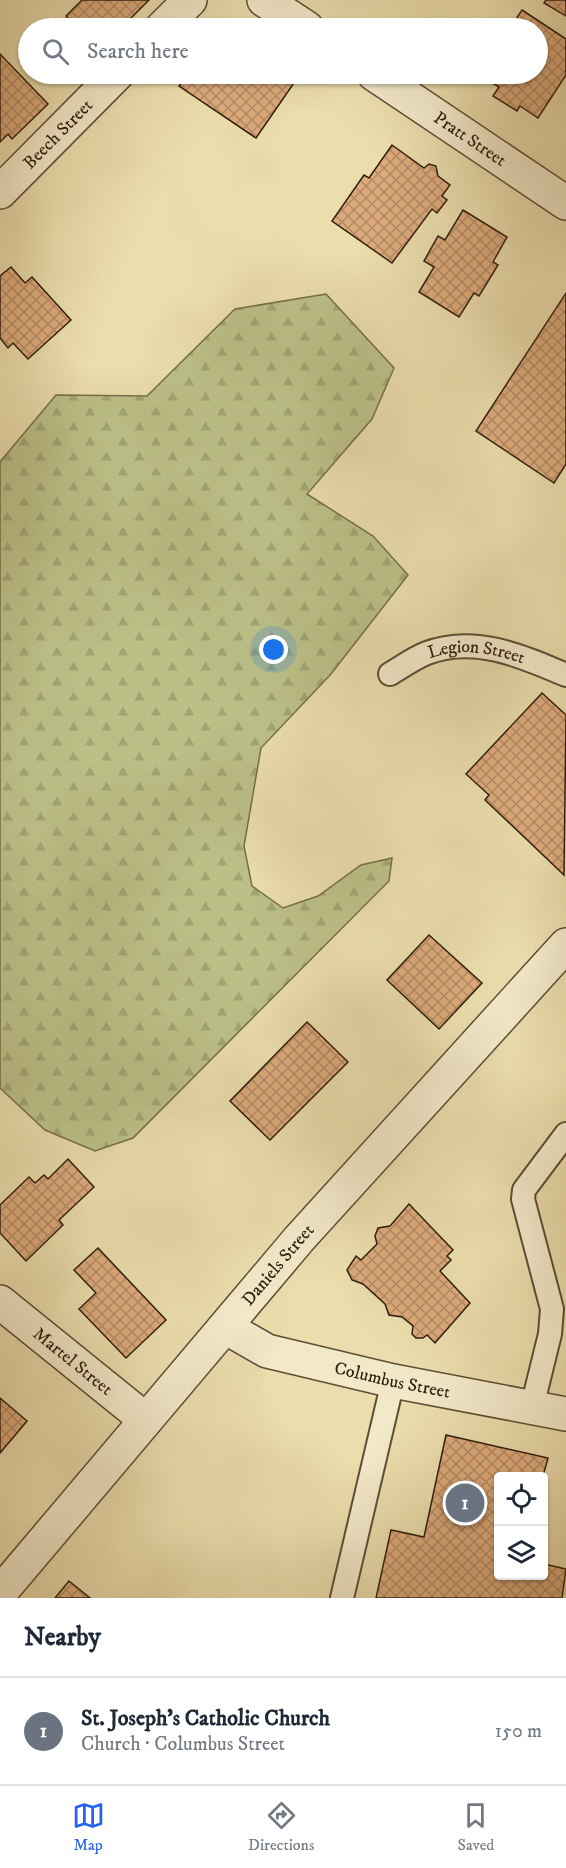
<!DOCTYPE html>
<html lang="en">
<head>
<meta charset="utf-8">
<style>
  body { margin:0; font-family:"IM FELL DW Pica",serif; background:#f2f2f3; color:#1f2937 }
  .controls { position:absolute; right:18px; bottom:18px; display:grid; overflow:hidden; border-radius:6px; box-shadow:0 2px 4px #0004 }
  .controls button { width:54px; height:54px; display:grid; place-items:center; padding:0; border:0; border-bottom:2px solid #e0e1e3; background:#fff; color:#1f2937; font:30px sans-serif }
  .you { position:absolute; left:274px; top:650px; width:21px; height:21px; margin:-15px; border:4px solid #fff; border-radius:50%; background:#1a73e8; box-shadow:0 0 0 9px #1a73e833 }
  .badge { display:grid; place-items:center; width:39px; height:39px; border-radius:50%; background:#2563eb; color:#fff; font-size:20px; font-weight:700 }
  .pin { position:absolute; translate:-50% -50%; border:3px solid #fff; box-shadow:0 2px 6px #0006 }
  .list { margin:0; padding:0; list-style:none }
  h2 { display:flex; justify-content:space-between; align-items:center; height:78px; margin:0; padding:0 24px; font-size:26px }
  h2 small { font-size:20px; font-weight:400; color:#747a83 }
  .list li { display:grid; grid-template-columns:39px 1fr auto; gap:18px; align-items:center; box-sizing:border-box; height:108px; padding:0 24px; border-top:2px solid #e0e1e3 }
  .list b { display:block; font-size:22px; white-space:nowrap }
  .list p { margin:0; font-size:20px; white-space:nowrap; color:#747a83 }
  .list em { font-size:20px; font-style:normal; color:#747a83 }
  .icon { flex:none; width:33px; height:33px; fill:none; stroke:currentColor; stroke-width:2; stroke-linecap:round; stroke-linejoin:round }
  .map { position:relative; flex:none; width:566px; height:1598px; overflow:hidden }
  .search { position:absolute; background:#fff; box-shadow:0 2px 4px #0004; left:18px; right:18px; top:18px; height:66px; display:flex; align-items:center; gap:15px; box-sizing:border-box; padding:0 21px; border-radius:33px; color:#747a83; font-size:22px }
  .sheet { height:186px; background:#fff }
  nav { display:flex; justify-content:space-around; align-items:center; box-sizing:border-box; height:84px; border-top:2px solid #e0e1e3; background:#fff; font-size:16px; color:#747a83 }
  nav a { display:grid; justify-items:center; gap:3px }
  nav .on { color:#2563eb }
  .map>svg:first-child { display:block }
  .forest { fill:url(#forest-firs); stroke:#766e4b; stroke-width:1.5 }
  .building { fill:url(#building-cross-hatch); stroke:#301d0f; stroke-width:1.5 }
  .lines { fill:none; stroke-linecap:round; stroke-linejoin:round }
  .service-casing { stroke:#5f4d36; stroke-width:26 }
  .minor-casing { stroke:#5f4d36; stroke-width:36 }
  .tertiary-casing { stroke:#5f4d36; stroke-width:36 }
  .service { stroke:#f2e9c9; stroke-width:22 }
  .minor { stroke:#f2e9c9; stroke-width:33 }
  .tertiary { stroke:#f2e9c9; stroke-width:33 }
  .labels { text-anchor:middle; stroke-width:5; stroke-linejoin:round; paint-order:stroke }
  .street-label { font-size:18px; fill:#301d0f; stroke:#f2e9c9 }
</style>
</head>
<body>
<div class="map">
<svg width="566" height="1598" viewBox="0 0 566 1598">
  <defs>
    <pattern id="forest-firs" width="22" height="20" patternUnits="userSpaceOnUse" patternTransform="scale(1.5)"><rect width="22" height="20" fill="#bbc087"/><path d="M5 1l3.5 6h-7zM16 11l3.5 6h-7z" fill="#a1a573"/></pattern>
    <pattern id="building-cross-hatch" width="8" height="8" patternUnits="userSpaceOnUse" patternTransform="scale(1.5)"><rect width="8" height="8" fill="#dcaa7b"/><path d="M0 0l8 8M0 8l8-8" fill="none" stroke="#b38a63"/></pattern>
  </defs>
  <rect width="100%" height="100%" fill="#ebddac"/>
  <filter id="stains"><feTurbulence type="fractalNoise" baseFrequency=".00333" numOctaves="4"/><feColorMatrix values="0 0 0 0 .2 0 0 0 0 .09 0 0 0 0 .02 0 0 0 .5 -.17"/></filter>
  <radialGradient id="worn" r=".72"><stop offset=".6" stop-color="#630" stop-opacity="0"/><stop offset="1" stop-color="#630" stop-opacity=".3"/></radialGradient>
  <!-- forest -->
  <path class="forest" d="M326,294L394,368L372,419L307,494L373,536L408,575L331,674L261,748L244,846L252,886L283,908L318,896L361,865L392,858L389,881L133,1138L95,1151L45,1130L0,1088V462L56,395L147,396L235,309Z"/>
  <!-- building -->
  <g class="building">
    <path d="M82,0H149L121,28H78L66,16Z"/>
    <path d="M546,0H566V16L544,3Z"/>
    <path d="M522,10L566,39V75L538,118L520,106L517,111L493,96L499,87L480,75L538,74V28H510Z"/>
    <path d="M0,54L48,104L12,139L8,134L0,142Z"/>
    <path d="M187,74H286L296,80L256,138L179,86Z"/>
    <path d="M392,145L424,168L429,164L436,166L438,176L450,185L442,196L447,200L437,213L432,209L392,263L332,221L364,175L369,178Z"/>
    <path d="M463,210L507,237L493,262L498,265L479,296L474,293L459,317L419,292L434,267L424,261L438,236L445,240Z"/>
    <path d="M11,267L25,283L32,277L71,320L28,359L13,343L8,348L0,338V276Z"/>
    <path d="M566,293V464L554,483L476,431Z"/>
    <path d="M542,693L566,715L564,875L485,800L489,795L466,774Z"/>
    <path d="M429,935L482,983L439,1029L387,980Z"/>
    <path d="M307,1022L348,1062L270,1140L230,1101Z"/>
    <path d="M68,1159L94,1187L59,1220L63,1225L26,1261L0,1233V1205L29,1177L35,1183L44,1175L48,1179Z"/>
    <path d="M409,1204L453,1250L447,1256L451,1260L440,1271L470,1303L435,1343L427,1335L423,1338H416L412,1334L413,1326L402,1317L389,1315L385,1304L363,1284L352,1280L347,1270L356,1256L361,1260L377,1244L375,1236L378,1228L390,1226Z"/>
    <path d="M98,1248L166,1320L126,1358L79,1309L96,1293L74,1270Z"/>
    <path d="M0,1398L27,1421L0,1453Z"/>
    <path d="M446,1435L548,1458L543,1476H498V1576H544V1564L566,1569L562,1598H376L391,1530L424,1537Z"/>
    <path d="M69,1581L90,1598H55Z"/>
  </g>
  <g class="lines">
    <!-- service casing -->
    <g class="service-casing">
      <g id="service">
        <path id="s1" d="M390,674C402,667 414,658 427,653C474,635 522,656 566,675"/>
        <path d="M532,1407L550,1334L552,1309L523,1199L524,1190L566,1134"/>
        <path d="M342,1598L393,1381"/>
      </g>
    </g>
    <!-- minor casing -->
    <g class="minor-casing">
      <g id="minor">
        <path d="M264,0L307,28"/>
        <path id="s2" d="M374,74L566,203"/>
        <path id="s3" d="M0,1302L146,1420"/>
        <path id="s4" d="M225,1327L267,1351L393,1381L566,1414"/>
      </g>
    </g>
    <!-- tertiary casing -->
    <g class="tertiary-casing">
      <g id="tertiary">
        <path d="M162,28L190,0"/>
        <path id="s5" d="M0,192L117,74"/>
        <path id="s6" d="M0,1593L299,1239L566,945"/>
      </g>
    </g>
    <!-- service -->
    <use href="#service" class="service"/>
    <!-- minor -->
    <use href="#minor" class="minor"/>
    <!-- tertiary -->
    <use href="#tertiary" class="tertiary"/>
  </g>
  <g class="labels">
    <!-- street labels -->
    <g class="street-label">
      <text dy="6" stroke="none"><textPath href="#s5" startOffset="82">Beech Street</textPath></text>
      <text dy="6" stroke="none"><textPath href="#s2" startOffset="116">Pratt Street</textPath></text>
      <text dy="6" stroke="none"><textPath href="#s1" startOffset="93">Legion Street</textPath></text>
      <text dy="6" stroke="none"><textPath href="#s6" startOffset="430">Daniels Street</textPath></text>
      <text dy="6" stroke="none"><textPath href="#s3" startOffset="94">Martel Street</textPath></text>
      <text dy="6" stroke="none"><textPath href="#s4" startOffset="177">Columbus Street</textPath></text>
    </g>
  </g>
  <rect width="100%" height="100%" filter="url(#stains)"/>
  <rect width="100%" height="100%" fill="url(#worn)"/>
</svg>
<div class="controls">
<button><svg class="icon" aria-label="locate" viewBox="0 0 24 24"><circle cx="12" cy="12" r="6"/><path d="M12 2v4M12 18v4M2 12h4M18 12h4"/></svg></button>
<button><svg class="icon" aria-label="layers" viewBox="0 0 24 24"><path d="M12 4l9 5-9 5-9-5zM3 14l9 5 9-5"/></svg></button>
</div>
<div class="you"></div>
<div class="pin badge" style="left:465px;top:1503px;background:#6b7280">1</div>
<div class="search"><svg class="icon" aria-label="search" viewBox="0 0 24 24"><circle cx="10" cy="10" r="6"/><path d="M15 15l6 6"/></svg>Search here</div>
</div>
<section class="sheet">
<h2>Nearby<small></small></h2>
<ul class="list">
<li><span class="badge" style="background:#6b7280">1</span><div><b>St. Joseph's Catholic Church</b><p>Church · Columbus Street</p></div><em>150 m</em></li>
</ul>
</section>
<nav>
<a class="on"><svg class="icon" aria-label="map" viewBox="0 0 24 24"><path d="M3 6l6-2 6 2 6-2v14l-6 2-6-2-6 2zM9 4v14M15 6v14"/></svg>Map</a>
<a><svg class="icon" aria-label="directions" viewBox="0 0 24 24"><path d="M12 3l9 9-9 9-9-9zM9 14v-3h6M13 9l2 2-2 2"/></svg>Directions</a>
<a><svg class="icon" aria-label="saved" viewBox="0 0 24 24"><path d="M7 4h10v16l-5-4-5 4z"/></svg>Saved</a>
</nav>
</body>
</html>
